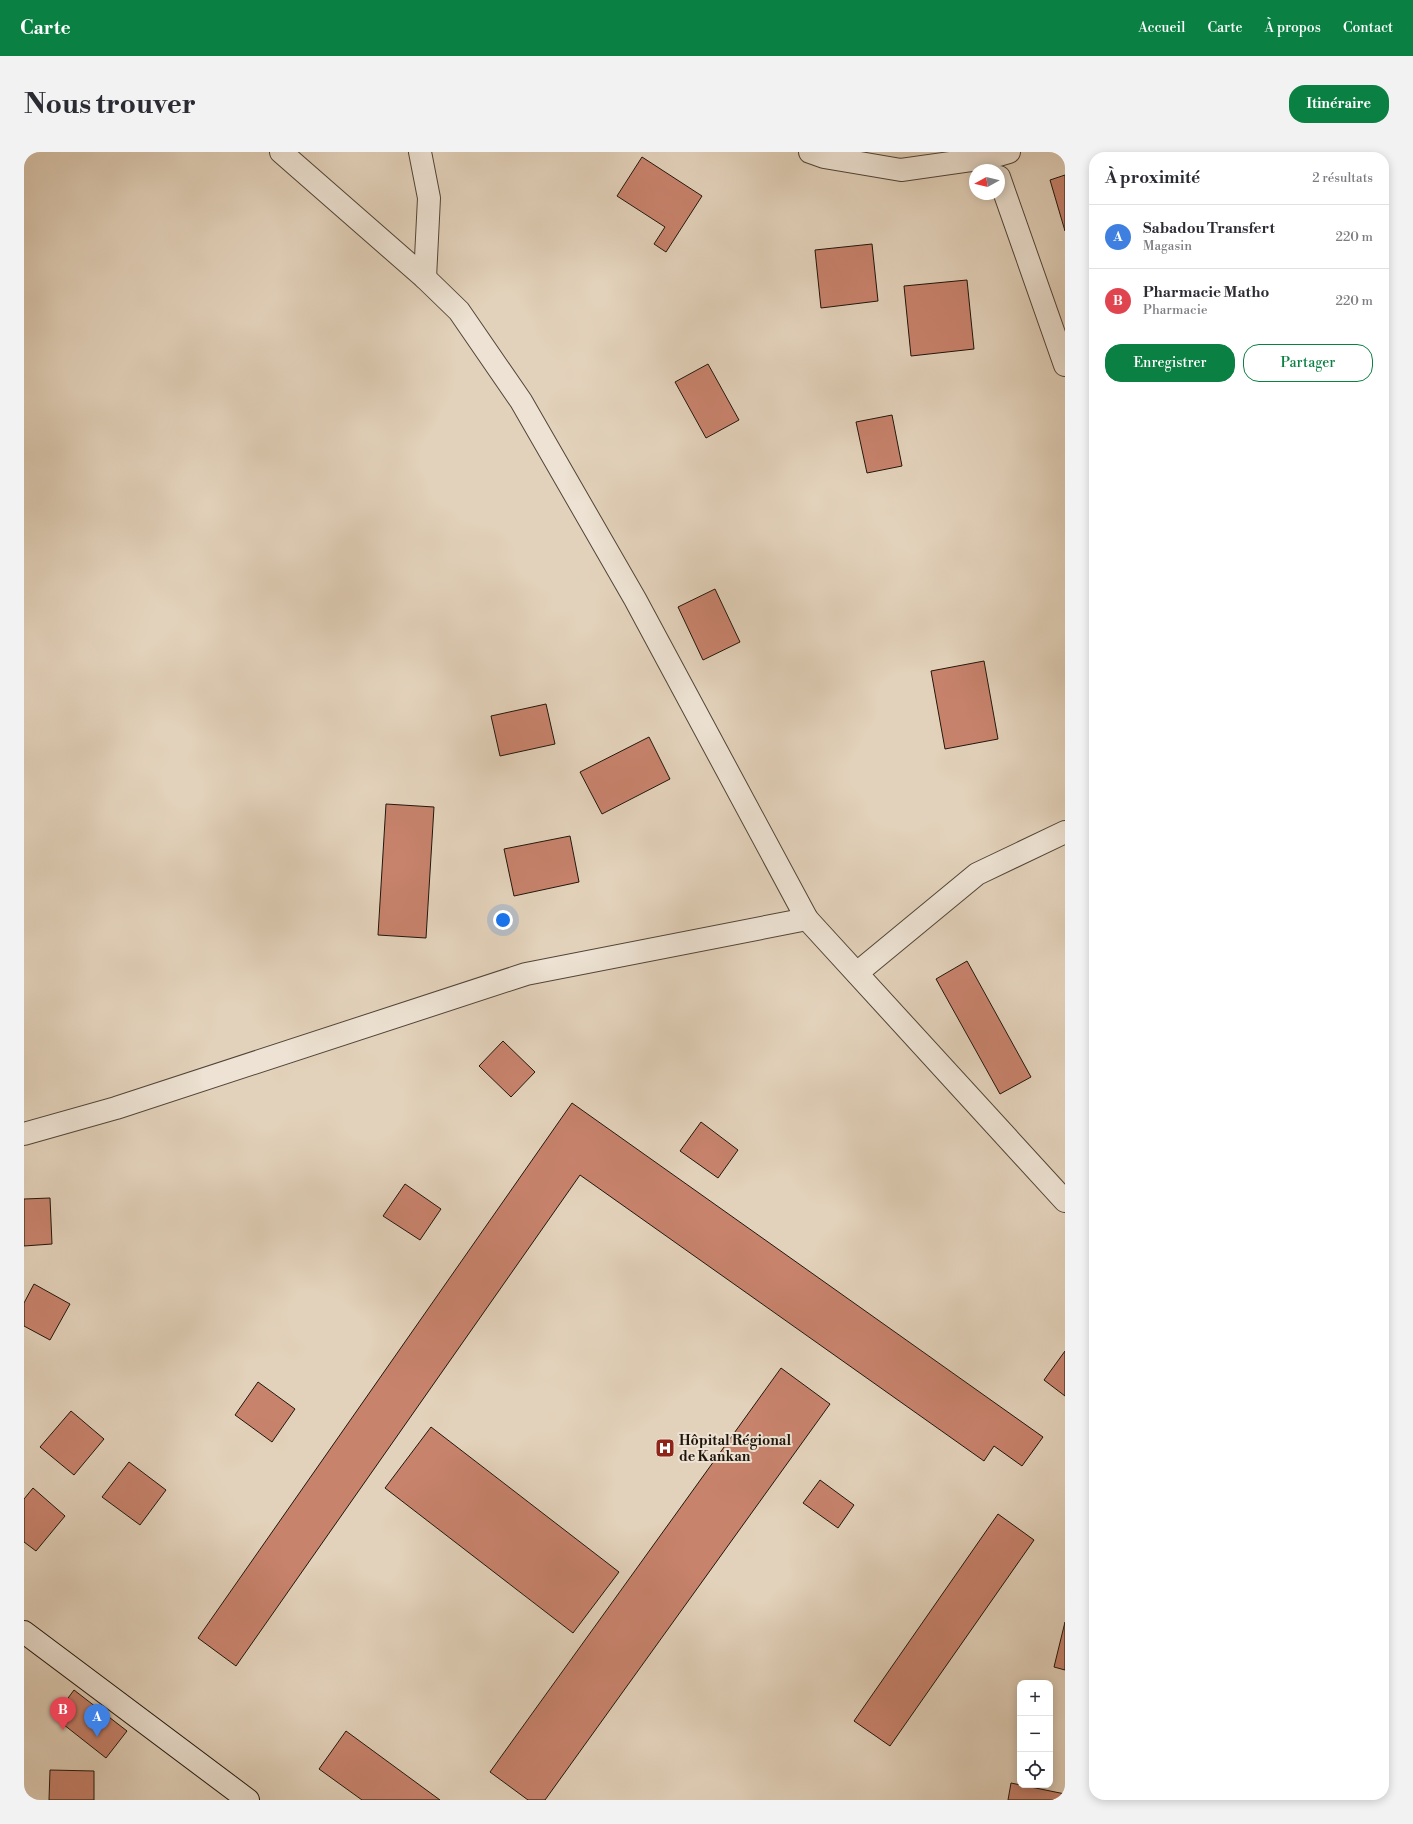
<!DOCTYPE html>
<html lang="fr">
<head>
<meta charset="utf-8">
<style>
  body { margin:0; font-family:"Libre Bodoni",serif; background:#f2f2f3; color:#2b2b33 }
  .controls { position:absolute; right:12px; bottom:12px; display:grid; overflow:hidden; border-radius:8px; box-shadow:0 2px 10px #0003 }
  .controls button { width:36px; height:36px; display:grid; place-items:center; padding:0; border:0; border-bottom:1px solid #e1e1e2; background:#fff; color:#2b2b33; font:20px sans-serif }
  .compass { position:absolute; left:945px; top:12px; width:36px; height:36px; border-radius:50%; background:#fff; box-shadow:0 2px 10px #0003; rotate:262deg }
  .you { position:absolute; left:479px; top:768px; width:14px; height:14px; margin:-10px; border:3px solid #fff; border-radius:50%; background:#1a73e8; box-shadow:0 0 0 6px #1a73e833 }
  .badge { display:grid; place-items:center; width:26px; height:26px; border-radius:50%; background:#0b8043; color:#fff; font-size:13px; font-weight:700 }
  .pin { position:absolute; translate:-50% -33px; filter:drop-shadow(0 1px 2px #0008) }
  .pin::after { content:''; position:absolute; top:21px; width:14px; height:12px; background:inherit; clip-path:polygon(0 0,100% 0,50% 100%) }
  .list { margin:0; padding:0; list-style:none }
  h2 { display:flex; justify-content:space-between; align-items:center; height:52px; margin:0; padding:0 16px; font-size:17px }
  h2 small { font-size:13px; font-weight:400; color:#7c7c81 }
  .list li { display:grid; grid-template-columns:26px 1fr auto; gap:12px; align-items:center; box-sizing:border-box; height:64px; padding:0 16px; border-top:1px solid #e1e1e2 }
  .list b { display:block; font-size:15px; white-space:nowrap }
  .list p { margin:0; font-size:13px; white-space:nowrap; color:#7c7c81 }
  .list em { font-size:13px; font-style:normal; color:#7c7c81 }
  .actions { display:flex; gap:8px; padding:12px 16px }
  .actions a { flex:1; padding:9px 0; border:1px solid #0b8043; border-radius:16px; text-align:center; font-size:14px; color:#0b8043 }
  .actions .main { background:#0b8043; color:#fff }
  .icon { flex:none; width:22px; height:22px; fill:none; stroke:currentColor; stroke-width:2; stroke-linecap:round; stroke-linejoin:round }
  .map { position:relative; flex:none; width:1041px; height:1648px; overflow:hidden; border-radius:16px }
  header { display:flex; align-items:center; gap:24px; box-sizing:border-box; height:56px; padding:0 20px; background:#0b8043; color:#fff }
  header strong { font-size:19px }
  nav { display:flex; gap:22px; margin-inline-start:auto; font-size:14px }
  .intro { display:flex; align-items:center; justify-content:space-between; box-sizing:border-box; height:96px; padding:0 24px }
  h1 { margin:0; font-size:28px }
  .button { padding:10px 18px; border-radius:16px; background:#0b8043; color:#fff; font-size:14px; font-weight:700 }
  main { display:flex; gap:24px; padding:0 24px }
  aside { flex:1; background:#fff; border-radius:16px; box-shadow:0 2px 10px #0003 }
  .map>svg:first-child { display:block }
  .building { fill:#c8836d; stroke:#20160b }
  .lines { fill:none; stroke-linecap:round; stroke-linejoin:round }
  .street-casing { stroke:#514537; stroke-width:24 }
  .secondary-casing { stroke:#20160b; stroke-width:24 }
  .street { stroke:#ede2d3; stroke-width:22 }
  .secondary { stroke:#ede2d3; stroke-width:22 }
  .labels { text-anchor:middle; stroke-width:4; stroke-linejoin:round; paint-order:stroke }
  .poi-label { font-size:14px; font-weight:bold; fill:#20160b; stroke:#ede2d3; text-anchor:start }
</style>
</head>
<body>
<header>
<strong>Carte</strong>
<nav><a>Accueil</a><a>Carte</a><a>À propos</a><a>Contact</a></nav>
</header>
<div class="intro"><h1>Nous trouver</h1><a class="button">Itinéraire</a></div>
<main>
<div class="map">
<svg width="1041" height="1648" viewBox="0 0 1041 1648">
  <rect width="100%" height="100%" fill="#e3d2bb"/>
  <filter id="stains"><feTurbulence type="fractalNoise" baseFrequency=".005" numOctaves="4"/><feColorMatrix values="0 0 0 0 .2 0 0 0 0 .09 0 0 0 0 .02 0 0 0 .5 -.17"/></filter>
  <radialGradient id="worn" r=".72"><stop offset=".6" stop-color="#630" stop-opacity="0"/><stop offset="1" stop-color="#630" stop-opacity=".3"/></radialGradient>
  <!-- building -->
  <g class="building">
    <path d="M618,5L678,44L642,100L630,92L641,75L593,44Z"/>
    <path d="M1041,23V79L1026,28Z"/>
    <path d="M848,92L854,149L797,156L791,98Z"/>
    <path d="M943,128L950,197L887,204L880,134Z"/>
    <path d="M684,212L715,268L682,286L651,230Z"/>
    <path d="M868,263L878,314L843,321L832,270Z"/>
    <path d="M691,437L716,490L679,508L654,455Z"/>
    <path d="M960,509L974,587L921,597L907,519Z"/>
    <path d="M522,552L531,592L476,604L467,564Z"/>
    <path d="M625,585L646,627L578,662L556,620Z"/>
    <path d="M362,652L410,655L402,786L354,783Z"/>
    <path d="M546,684L555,730L490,744L480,697Z"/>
    <path d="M943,809L1007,925L976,942L912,827Z"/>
    <path d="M479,889L511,920L487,945L455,914Z"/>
    <path d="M548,951L1019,1285L998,1314L970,1294L960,1309L556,1023L212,1514L174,1486Z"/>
    <path d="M677,970L714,998L694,1026L656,999Z"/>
    <path d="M381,1032L417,1057L396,1088L359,1064Z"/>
    <path d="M26,1046L28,1092L0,1094V1047Z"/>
    <path d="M10,1132L46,1152L26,1188L0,1174V1151Z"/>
    <path d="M1041,1199V1244L1020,1228Z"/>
    <path d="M757,1216L806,1252L521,1648H504L466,1620Z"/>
    <path d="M234,1230L271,1257L248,1290L211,1263Z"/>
    <path d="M47,1259L80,1287L50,1323L16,1295Z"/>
    <path d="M407,1275L595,1420L549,1481L361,1336Z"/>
    <path d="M105,1310L142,1338L116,1373L78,1345Z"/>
    <path d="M796,1328L830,1353L814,1376L779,1351Z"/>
    <path d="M9,1336L41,1364L12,1399L0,1390V1347Z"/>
    <path d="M974,1362L1010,1388L866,1594L830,1569Z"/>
    <path d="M1041,1470V1518L1030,1515Z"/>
    <path d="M50,1538L103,1579L82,1606L30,1565Z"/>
    <path d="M322,1579L416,1648H338L295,1617Z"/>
    <path d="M26,1618L70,1619V1648H25Z"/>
    <path d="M987,1631L1041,1642V1648H984Z"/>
  </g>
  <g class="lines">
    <!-- street casing -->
    <g class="street-casing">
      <g id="street">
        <path d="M257,0L401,126L435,159L497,249L611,447L783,767L1041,1049"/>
        <path d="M396,0L405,46L401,126"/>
        <path d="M786,0L800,5L877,18L968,5L985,0"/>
        <path d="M975,25L1041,213"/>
        <path d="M833,821L953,722L1041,680"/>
        <path d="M0,982L92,956L502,822L783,767"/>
      </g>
    </g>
    <!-- secondary casing -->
    <g class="secondary-casing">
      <path id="secondary" d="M0,1480L224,1648"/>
    </g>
    <!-- street -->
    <use href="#street" class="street"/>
    <!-- secondary -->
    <use href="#secondary" class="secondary"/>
  </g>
  <!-- icons -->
  <defs>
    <g id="hospital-square" transform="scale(1)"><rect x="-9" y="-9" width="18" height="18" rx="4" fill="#8f2418" stroke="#ede2d3"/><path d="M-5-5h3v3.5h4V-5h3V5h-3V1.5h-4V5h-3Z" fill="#fff"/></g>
  </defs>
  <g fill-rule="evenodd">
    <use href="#hospital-square" x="641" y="1296"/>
  </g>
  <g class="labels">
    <!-- poi labels -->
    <g class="poi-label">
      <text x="655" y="1293">Hôpital Régional<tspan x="655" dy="16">de Kankan</tspan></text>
    </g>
  </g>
  <rect width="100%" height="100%" filter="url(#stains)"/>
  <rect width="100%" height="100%" fill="url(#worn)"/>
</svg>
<div class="controls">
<button>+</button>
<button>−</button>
<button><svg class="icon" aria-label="locate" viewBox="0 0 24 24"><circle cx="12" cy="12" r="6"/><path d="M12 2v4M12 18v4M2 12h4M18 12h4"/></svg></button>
</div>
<svg class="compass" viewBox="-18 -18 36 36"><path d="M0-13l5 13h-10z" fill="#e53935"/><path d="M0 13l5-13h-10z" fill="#7c7c81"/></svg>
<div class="you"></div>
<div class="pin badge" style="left:73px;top:1585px;background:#3f7fe0">A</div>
<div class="pin badge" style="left:39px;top:1578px;background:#e0444e">B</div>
</div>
<aside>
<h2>À proximité<small>2 résultats</small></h2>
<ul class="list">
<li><span class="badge" style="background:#3f7fe0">A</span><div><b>Sabadou Transfert</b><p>Magasin</p></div><em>220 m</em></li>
<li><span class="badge" style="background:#e0444e">B</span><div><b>Pharmacie Matho</b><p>Pharmacie</p></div><em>220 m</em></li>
</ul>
<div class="actions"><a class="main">Enregistrer</a><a>Partager</a></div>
</aside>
</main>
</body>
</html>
